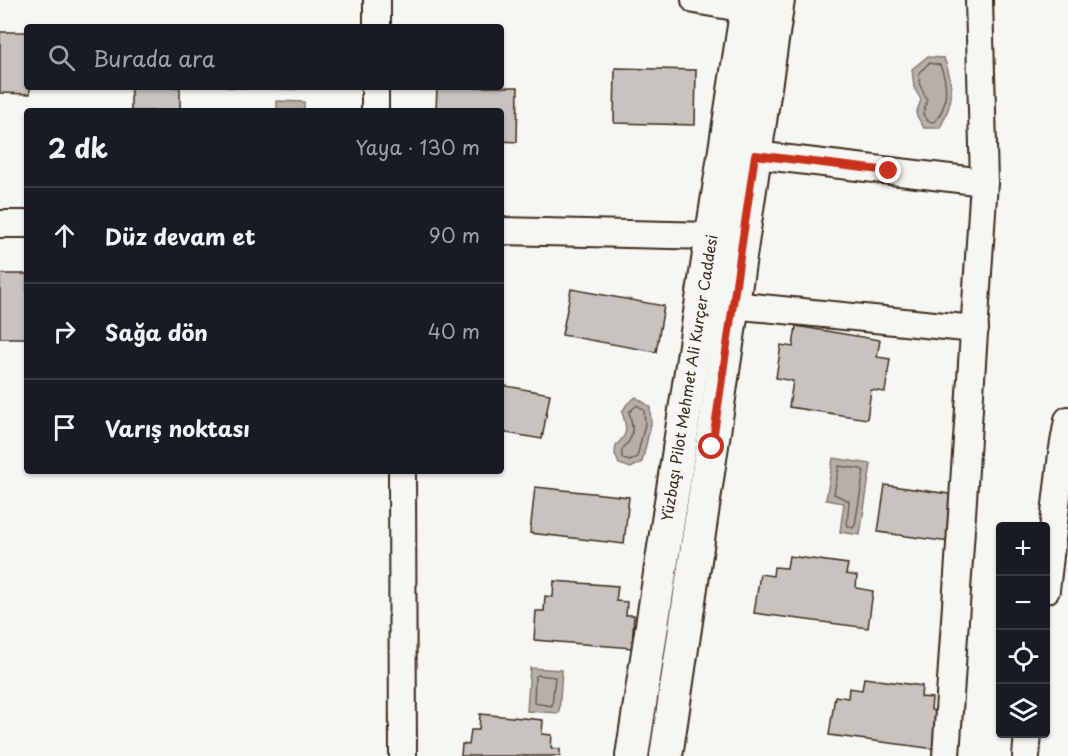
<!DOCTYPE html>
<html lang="tr">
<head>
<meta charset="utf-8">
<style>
  body { margin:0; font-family:"Playpen Sans",sans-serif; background:#20242c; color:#f1f3f6 }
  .controls { position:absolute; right:18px; bottom:18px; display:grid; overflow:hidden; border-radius:6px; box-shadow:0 2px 4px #0004 }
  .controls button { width:54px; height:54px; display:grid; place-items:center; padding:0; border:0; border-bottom:2px solid #363941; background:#171b24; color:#f1f3f6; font:30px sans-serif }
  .stop { position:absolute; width:18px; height:18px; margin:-14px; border:4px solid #c8321e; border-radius:50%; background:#fff }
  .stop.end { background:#c8321e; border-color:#fff; box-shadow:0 2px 6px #0008 }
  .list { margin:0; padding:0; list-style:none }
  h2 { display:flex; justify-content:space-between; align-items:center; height:78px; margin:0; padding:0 24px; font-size:26px }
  h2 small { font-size:20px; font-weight:400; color:#9ea1a6 }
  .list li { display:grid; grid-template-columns:39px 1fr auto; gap:18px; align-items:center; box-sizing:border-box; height:96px; padding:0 24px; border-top:2px solid #363941 }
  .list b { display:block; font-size:22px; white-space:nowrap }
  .list em { font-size:20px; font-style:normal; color:#9ea1a6 }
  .icon { flex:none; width:33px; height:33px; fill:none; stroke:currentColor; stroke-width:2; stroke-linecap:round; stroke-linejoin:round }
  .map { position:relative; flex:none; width:1068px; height:756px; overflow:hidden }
  .search { position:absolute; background:#171b24; box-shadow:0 2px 4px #0004; left:24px; top:24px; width:480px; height:66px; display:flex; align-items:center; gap:15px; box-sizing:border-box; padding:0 21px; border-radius:6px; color:#9ea1a6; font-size:22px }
  .panel { position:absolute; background:#171b24; box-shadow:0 2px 4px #0004; left:24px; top:108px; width:480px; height:366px; border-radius:6px }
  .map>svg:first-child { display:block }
  .water { fill:#b6b0a9; stroke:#857a71; stroke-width:1.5 }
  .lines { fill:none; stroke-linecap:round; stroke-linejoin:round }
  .shore { stroke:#6c6056; stroke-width:1.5 }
  .building { fill:#c8c3be; stroke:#3b2a1e; stroke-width:1.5 }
  .minor-casing { stroke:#3b2a1e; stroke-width:30 }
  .major-casing { stroke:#3b2a1e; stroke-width:36 }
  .minor { stroke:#f6f6f2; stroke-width:26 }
  .major { stroke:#f6f6f2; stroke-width:32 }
  .route { stroke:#c8321e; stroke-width:8 }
  .labels { text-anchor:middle; stroke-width:4.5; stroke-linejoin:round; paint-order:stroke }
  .street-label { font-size:15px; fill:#3b2a1e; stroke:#f6f6f2 }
</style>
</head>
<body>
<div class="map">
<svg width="1068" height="756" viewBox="0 0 1068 756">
  <rect width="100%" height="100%" fill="#f6f6f2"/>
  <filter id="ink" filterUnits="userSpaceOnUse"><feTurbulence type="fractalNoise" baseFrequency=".0167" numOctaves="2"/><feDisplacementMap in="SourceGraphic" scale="12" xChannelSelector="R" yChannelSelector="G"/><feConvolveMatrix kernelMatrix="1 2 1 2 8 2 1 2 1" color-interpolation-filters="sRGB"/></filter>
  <g filter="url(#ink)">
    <!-- water -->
    <g class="water">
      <path d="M927,57L944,58C955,88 954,100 940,128H924L916,114L921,100L914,87L912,69Z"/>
      <path d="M277,101L304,102V111H277Z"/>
      <path d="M636,397L650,407L651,424L642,462L631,468L619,464L615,454L616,445C629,434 627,428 622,412L627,404Z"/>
      <path d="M833,458L871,464L860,535L840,532L844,503L826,500Z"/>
      <path d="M530,668L562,670L559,713L527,711Z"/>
    </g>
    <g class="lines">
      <!-- shore -->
      <g class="shore">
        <path d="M929,63L940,65C948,83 949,107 934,122L928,121L923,114L927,100L920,85L919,73Z"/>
        <path d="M637,405L644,410L645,424L637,457L630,461L623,459C618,447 628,447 631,437C634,429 631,420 629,412Z"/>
        <path d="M839,466L861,469L864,471L855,525L853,528L847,525L849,501L834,494Z"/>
        <path d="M538,675L555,677L552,706L534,703L535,677Z"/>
      </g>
    </g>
    <!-- building -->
    <g class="building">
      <path d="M0,32H27V87H30V94L0,93Z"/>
      <path d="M615,68L696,70L695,125L614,123Z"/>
      <rect x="131" y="87" width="49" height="24"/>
      <path d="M226,87H297V89Z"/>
      <path d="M437,87H518L517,142L501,141V111H436Z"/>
      <rect x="0" y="274" width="27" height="64"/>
      <path d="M571,289L664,306L656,352L562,335Z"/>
      <path d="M796,326L880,340L877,357L890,359L885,392L871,390L867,419L789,407L793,381L776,378L781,345L793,347Z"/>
      <path d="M501,385L550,394L542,439L501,432Z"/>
      <path d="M885,485L956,495L949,542L878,532Z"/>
      <path d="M535,487L629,497L624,544L530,533Z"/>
      <path d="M789,556L848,564L846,574L857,576L856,588L873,591L868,628L754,613L760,574L773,576L774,567L787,568Z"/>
      <path d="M554,581L618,586L616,601L627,602L626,615H634L632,648L534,640L536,611H544L545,596L553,597Z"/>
      <path d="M864,678L922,686L921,697L932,698L931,710L948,713L943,750L829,735L835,696L848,698L849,688L862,690Z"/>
      <path d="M480,714L543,720L542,734L552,735L551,748L560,749V756H461L462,744L469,745L471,730H479Z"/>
    </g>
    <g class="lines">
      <!-- minor casing -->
      <g class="minor-casing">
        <g id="minor">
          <path d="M695,0L746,9"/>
          <path d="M377,27V0"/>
          <path d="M375,111V87"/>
          <path d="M755,155L984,182"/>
          <path d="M0,224H27"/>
          <path d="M501,231L712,236"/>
          <path d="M732,305L975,329"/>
          <path d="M402,471L403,756"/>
          <path d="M1046,590L1062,454L1068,420"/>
          <path d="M946,756L984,182L979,0"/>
          <path d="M1026,756L1028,734"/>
        </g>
      </g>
      <!-- major casing -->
      <g class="major-casing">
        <g id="major">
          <path d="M632,756L748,0"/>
          <path d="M666,756L778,0"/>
        </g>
      </g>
      <!-- minor -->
      <use href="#minor" class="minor"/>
      <!-- major -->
      <use href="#major" class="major"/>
    </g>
  </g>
  <g class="lines" filter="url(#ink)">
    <!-- route -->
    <path class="route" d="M712,447L755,155L889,171"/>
  </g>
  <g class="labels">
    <!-- street labels -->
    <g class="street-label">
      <text transform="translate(690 378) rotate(-81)" y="5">Yüzbaşı Pilot Mehmet Ali Kurçer Caddesi</text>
    </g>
  </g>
</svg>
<div class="controls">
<button>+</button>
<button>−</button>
<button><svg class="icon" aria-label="locate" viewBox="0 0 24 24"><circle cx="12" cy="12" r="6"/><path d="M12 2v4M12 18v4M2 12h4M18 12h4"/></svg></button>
<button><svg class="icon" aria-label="layers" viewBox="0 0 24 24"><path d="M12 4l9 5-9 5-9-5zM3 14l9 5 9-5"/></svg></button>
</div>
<div class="stop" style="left:712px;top:447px"></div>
<div class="stop end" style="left:889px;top:171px"></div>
<div class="search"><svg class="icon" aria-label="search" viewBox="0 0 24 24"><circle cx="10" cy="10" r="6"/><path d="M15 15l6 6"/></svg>Burada ara</div>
<section class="panel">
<h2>2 dk<small>Yaya · 130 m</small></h2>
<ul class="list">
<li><svg class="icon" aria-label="ahead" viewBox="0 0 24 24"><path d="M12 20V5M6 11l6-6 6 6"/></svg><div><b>Düz devam et</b></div><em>90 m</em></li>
<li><svg class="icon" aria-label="right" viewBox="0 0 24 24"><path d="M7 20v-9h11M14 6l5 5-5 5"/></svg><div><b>Sağa dön</b></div><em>40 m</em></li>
<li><svg class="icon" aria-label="arrive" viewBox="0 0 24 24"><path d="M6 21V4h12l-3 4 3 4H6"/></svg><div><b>Varış noktası</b></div></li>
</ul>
</section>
</div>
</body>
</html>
